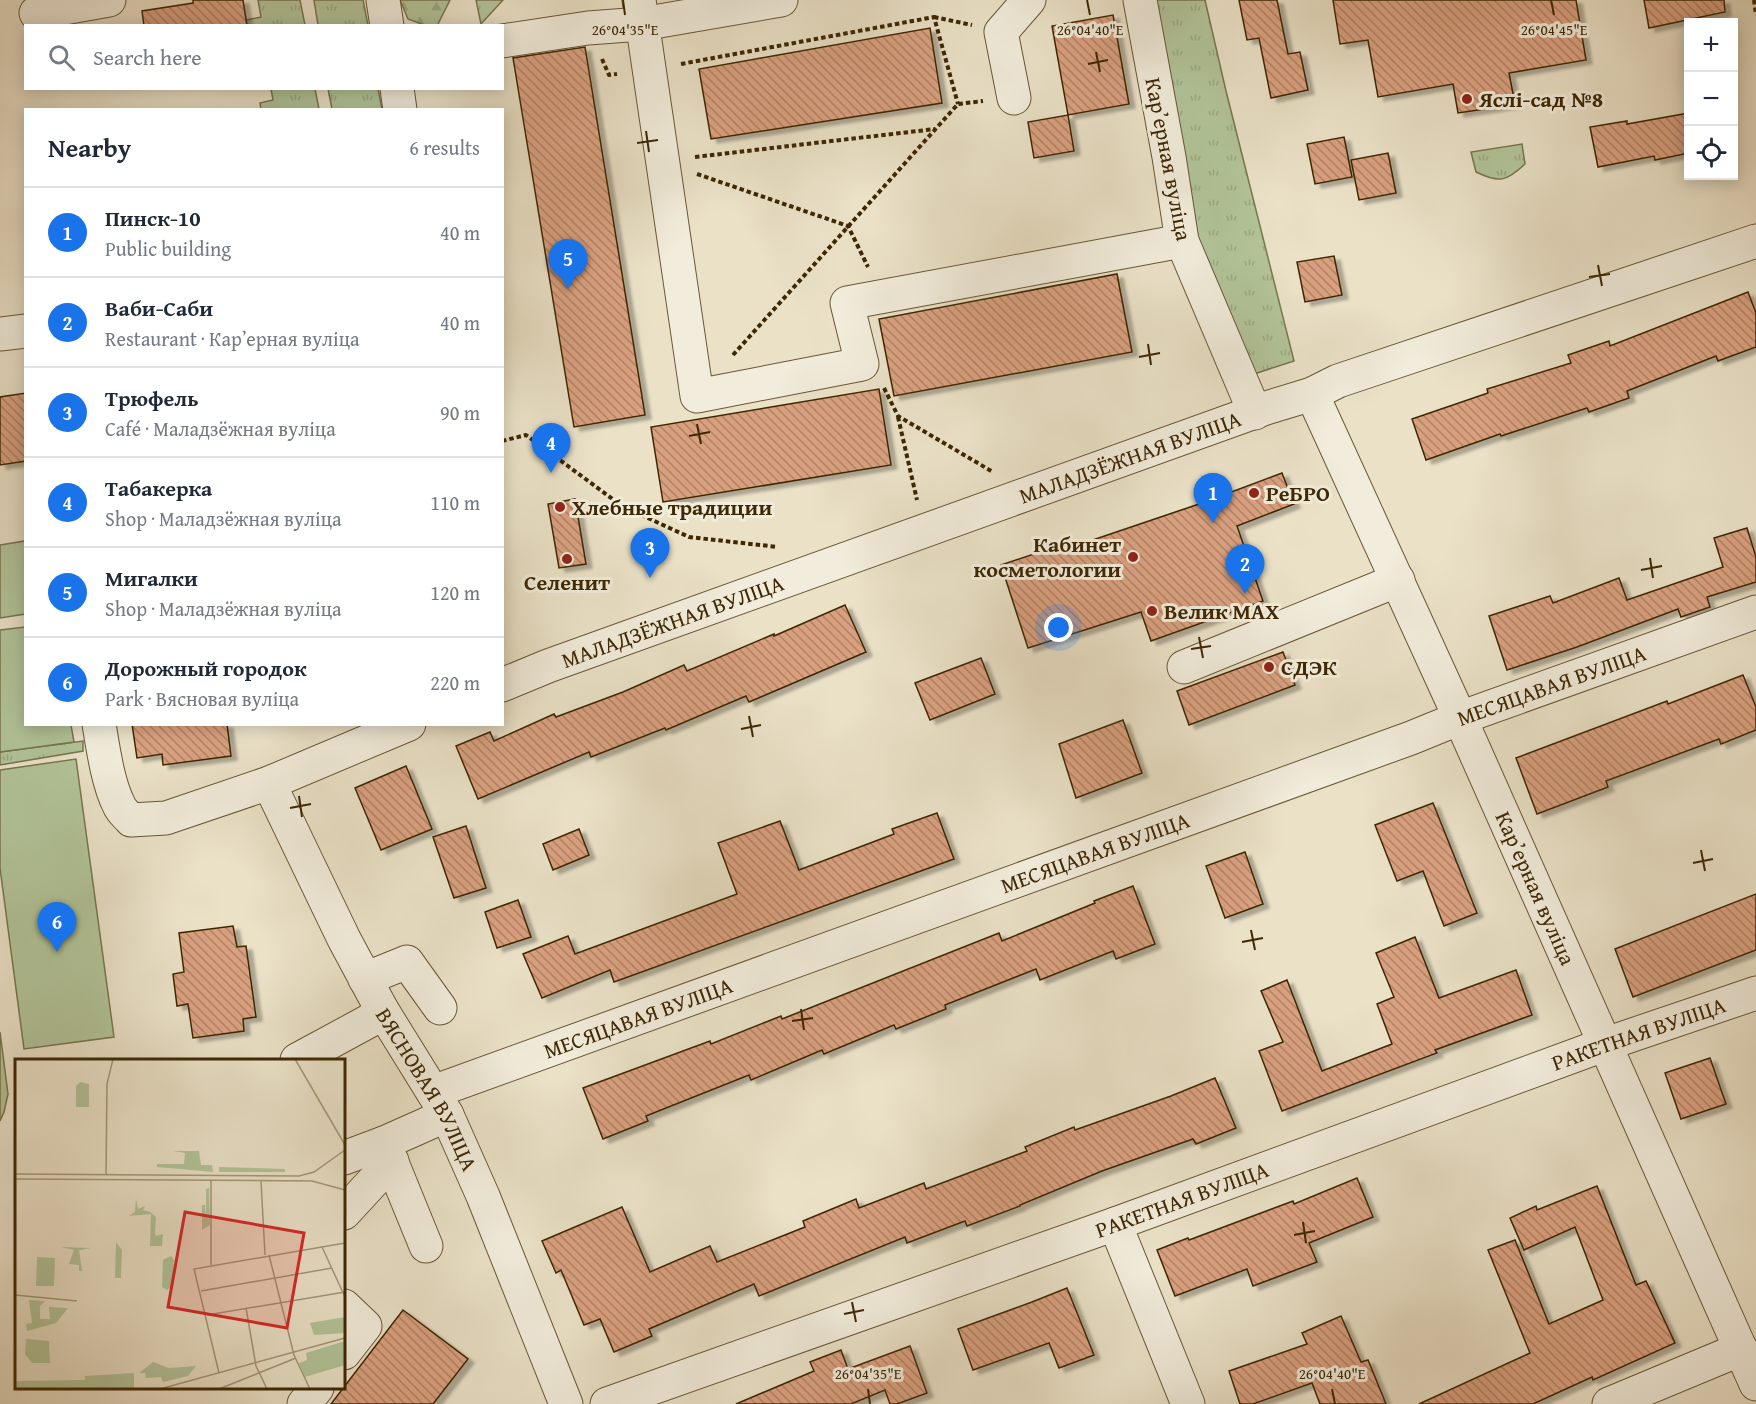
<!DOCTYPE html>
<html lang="en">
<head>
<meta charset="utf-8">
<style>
  body { margin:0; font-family:"Gentium Book Plus",serif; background:#f2f2f3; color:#1f2937 }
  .controls { position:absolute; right:18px; top:18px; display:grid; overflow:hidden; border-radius:0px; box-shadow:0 3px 15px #0003 }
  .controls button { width:54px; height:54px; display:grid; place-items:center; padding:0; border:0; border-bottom:2px solid #e0e1e3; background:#fff; color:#1f2937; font:30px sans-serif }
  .you { position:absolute; left:1059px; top:628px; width:21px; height:21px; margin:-15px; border:4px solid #fff; border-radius:50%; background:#1a73e8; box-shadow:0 0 0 9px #1a73e833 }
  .badge { display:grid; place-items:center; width:39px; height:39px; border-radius:50%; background:#1a73e8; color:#fff; font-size:20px; font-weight:700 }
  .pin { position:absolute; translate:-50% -50px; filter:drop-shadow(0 2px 3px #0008) }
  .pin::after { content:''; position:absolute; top:32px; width:21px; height:18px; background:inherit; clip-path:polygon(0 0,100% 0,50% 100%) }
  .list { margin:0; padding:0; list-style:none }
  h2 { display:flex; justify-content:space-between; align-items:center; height:78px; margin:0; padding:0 24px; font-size:26px }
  h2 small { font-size:20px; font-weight:400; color:#747a83 }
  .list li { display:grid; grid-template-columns:39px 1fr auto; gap:18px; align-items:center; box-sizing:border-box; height:90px; padding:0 24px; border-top:2px solid #e0e1e3 }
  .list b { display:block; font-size:22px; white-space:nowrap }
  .list p { margin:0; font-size:20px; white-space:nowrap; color:#747a83 }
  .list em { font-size:20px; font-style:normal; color:#747a83 }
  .icon { flex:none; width:33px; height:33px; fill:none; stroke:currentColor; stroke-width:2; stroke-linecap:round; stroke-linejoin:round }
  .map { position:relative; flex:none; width:1756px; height:1404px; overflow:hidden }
  .search { position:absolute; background:#fff; box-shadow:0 3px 15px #0003; left:24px; top:24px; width:480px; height:66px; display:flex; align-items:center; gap:15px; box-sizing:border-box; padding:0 21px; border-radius:0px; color:#747a83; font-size:22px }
  .panel { position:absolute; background:#fff; box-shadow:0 3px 15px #0003; left:24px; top:108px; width:480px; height:618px; border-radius:0px }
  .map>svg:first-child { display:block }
  .grass { fill:url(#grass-tufts); stroke:#78764e; stroke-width:1.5 }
  .forest { fill:url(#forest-firs); stroke:#78764e; stroke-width:1.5 }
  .park { fill:#b2c499; stroke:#78764e; stroke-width:1.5 }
  .building { fill:url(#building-back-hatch); stroke:#3e2703; stroke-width:1.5; filter:url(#shadow) }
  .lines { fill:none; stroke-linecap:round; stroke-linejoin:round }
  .minor-casing { stroke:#695634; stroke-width:35 }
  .path { stroke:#3e2703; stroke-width:4; stroke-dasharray:4.5 3; stroke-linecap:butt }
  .minor { stroke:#f1ecdb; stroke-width:33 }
  .ticks { fill:none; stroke:#3e2703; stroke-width:2 }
  .poi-dot { fill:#8f2418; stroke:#f1ecdb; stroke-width:2 }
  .labels { text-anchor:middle; stroke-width:6; stroke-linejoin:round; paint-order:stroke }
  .poi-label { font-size:22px; font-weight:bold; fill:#3e2703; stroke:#f1ecdb; text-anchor:start }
  .street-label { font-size:22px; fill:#3e2703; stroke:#f1ecdb }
  .inset-road { fill:none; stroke:#a59779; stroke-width:1.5 }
  .view { fill:#d62828; fill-opacity:0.15; stroke:#d62828; stroke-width:3 }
  .inset-edge { fill:none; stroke:#3e2703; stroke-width:3 }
  .ticks-label { font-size:15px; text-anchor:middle; fill:#3e2703; stroke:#f1ecdb; stroke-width:6; stroke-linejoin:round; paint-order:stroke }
</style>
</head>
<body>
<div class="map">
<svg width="1756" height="1404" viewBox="0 0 1756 1404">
  <defs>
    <pattern id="grass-tufts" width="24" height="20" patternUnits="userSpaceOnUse" patternTransform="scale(1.5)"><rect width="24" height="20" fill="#b2c499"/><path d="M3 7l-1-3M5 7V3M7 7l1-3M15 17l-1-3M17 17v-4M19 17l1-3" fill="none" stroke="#9aa882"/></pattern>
    <pattern id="forest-firs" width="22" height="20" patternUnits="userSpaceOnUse" patternTransform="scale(1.5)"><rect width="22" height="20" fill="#b2c499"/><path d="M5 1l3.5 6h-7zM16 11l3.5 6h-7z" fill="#9aa882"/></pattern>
    <pattern id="building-back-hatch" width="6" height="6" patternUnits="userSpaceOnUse" patternTransform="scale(1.5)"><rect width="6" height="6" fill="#d9a07f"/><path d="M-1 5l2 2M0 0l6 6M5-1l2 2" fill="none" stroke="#b18266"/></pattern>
    <filter id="shadow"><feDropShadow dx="6" dy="4" stdDeviation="1.5" flood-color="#0004"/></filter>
  </defs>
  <rect width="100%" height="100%" fill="#eae1c7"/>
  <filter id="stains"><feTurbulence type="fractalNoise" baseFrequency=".00333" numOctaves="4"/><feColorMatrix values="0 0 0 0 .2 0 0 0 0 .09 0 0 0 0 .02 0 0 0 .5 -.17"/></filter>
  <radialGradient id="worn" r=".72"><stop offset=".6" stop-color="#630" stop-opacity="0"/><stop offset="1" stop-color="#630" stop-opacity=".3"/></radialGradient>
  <!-- grass -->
  <g class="grass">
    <path d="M258,0H300L305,25H247L246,20L261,17Z"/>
    <path d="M314,0H363L368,25H318Z"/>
    <path d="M476,0H503L481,24Z"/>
    <path d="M1152,0H1205L1226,91L1294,361L1254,374L1195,240Z"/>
    <path d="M271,89H315L319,109H261L260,103L273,100Z"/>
    <path d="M328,89H378L382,109H332Z"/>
    <path d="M1522,144L1525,164C1506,182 1499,183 1476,172L1471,152Z"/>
    <path d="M83,741V751L0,765V752Z"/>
  </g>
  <!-- forest -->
  <path class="forest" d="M400,0H450L437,26L424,25L408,19Z"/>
  <!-- park -->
  <g class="park">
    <path d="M25,541V614L0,618V545Z"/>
    <path d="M25,627L26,724L71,725L74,742L0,752V630Z"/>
    <path d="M76,759L114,1037L24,1049L0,868V770Z"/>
    <path d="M0,1032L8,1094L4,1112L0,1121Z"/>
  </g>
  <!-- building -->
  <g class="building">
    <path d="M193,0H243L247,26H144L142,11L193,3Z"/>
    <path d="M1239,0H1277L1288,54L1300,52L1308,90L1271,98L1259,38L1247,40Z"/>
    <path d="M1333,0H1576L1586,60L1509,73L1515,104L1485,109L1458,113L1453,84L1378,97L1368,40L1340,44Z"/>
    <path d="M1644,0H1724L1725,12L1649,28Z"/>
    <path d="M1113,15L1129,104L1068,115L1052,26Z"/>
    <path d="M930,28L942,103L711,139L699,69Z"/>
    <path d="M585,47L645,415L574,427L513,58Z"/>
    <path d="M1689,113V153L1655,160L1654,156L1598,167L1590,127L1627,121V124Z"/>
    <path d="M1068,115L1074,151L1034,158L1028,122Z"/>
    <path d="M1344,137L1352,177L1315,184L1307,144Z"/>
    <path d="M1388,153L1396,193L1359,200L1351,160Z"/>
    <path d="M1334,256L1342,295L1305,302L1297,262Z"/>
    <path d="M1117,274L1132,352L894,396L879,319Z"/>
    <path d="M1748,292L1756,313V347L1718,361L1716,356L1627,391L1629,398L1589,412L1587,408L1501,436L1500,434L1426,460L1412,419L1488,393L1487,389L1571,363L1568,355L1609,341L1610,346Z"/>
    <path d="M879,389L891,465L663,502L651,427Z"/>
    <path d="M26,393V461L0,465V397Z"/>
    <path d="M1282,473L1294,504L1237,526L1263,601L1151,641L1141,612L1028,648L1001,565L1070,542L1072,547L1202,503Z"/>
    <path d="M575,499L586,564L559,568L548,504Z"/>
    <path d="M1747,528L1756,557V582L1707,597L1710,607L1681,617L1678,609L1577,647L1507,670L1489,616L1550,596L1553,603L1619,578L1627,600L1723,567L1714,538Z"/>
    <path d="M845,605L866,652L749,702L746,696L666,730L665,728L591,757L589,752L478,799L456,746L490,732L494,741L554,714L556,717L623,692L684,665L687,671L774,634V636Z"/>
    <path d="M1283,652L1295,685L1189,725L1177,691Z"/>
    <path d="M981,658L995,694L930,720L915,683Z"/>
    <path d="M1743,675L1756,707V730L1721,744L1719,739L1606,781L1608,787L1537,814L1516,758L1667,701L1668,704Z"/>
    <path d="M1123,720L1142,773L1076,798L1059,744Z"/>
    <path d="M132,724H227L231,756L163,765L162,754L137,758Z"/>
    <path d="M406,766L432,829L381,850L355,788Z"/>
    <path d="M1433,803L1477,913L1444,926L1423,871L1397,881L1375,825Z"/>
    <path d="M937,813L954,859L614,982L610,970L542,998L523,954L568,936L575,954L737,894L718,843L780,821L799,870L894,834L892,829Z"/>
    <path d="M466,826L486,888L454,898L433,837Z"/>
    <path d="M579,829L589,855L553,870L543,844Z"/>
    <path d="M1245,852L1263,904L1225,918L1206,866Z"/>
    <path d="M1133,886L1155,944L1116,959L1113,951L1040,980L1036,969L945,1005L946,1009L896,1029L894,1025L824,1054L822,1050L751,1080L749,1075L646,1116L648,1121L603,1139L583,1088L710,1041L711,1044L781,1016L782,1019L999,933L1002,941L1095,903L1094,901Z"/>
    <path d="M1756,894V950L1633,997L1615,949Z"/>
    <path d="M518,900L531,937L497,948L485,912Z"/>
    <path d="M233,926L237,947L246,946L256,1017L243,1019L244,1031L193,1038L188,1004L177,1006L173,974L184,972L179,933Z"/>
    <path d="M1415,937L1439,998L1516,970L1532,1015L1435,1050L1437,1053L1282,1111L1259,1051L1283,1042L1261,991L1287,980L1322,1071L1392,1044L1377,1004L1394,997L1376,953Z"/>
    <path d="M1710,1058L1726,1104L1681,1119L1665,1073Z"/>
    <path d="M1215,1078L1236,1128L1196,1144L1193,1139L1102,1171L1020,1205V1206L967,1226L965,1221L907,1243L905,1237L759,1296L754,1284L649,1329L652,1336L614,1352L600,1319L584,1325L561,1270L556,1273L542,1241L622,1207L650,1272L710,1246L717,1262L805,1227L803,1221L856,1199L859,1208L924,1183L926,1189L1027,1151L1025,1147L1074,1127L1075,1130L1171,1096Z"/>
    <path d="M1357,1178L1373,1217L1309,1243L1317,1262L1253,1286L1247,1269L1175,1296L1157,1250L1188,1238L1189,1240L1293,1201L1294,1204Z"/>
    <path d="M1597,1186L1636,1285L1646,1281L1675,1343L1593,1380L1592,1377L1533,1404H1419L1530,1353L1488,1250L1515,1240L1549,1324L1603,1300L1575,1227L1524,1250L1510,1218L1536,1206L1537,1210Z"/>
    <path d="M1067,1288L1094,1355L1059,1368L1049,1343L973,1370L958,1329L1032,1302Z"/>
    <path d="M403,1310L468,1359L433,1404H331Z"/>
    <path d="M1341,1316L1361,1362L1368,1360L1386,1404H1320L1312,1383L1253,1404H1240L1229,1371L1307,1344L1302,1333Z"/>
    <path d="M910,1346L927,1393L897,1404H890L885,1390L851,1404H736L814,1371L810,1362L841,1350L848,1369Z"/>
  </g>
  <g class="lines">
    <!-- minor casing -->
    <g class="minor-casing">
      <g id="minor">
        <path d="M383,0L387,26"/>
        <path d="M639,0L697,396L862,364L847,303L1182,241"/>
        <path d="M1140,0L1169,157L1182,241L1255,413"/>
        <path d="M36,13L109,0"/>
        <path d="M502,41L588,28L642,24L781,0"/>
        <path d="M397,88L400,110"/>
        <path d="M1014,98L1001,32L1029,0"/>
        <path d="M0,334L26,331"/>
        <path d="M1312,394L1460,718L1756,1384"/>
        <path d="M1184,667L1398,580"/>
        <path id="s1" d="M502,685L548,666L1266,408L1312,394L1338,381L1756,241"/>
        <path d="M99,724C103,748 108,784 119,805C121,811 127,815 131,820L166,818L269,783L409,724"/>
        <path id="s2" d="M269,783L344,939L382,1010L447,1115L483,1196L566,1404"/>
        <path d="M365,979L407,962L440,1008"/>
        <path d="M297,1060L369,1021L382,1010"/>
        <path id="s3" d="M433,1092L1411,738L1460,718L1756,612"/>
        <path d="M384,1143L426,1246"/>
        <path d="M344,1158L384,1143L447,1115"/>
        <path d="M344,1213L392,1161"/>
        <path d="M1115,1224L1188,1404"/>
        <path d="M344,1306L365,1326L344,1353"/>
        <path d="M304,1404L317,1388"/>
        <path id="s4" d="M607,1404L1115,1224L1606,1044L1756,993"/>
        <path d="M1609,1404L1741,1349"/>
      </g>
    </g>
    <!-- path -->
    <g class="path">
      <path d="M1754,0L1756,15"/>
      <path d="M934,17L972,25"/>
      <path d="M602,59L609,75L617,74"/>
      <path d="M681,64L934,17L958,104"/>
      <path d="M695,157L935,129"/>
      <path d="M697,174L848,226L868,267"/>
      <path d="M733,355L958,104L983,101"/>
      <path d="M884,388L898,416L993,472"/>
      <path d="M898,417L917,500"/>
      <path d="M502,441L526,435L622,506L689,537L778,547"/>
    </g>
    <!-- minor -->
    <use href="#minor" class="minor"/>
  </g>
  <!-- ticks -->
  <path class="ticks" d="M623,0L625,15M1087,0L1090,15M1551,0L1554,15M1096,52L1100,72M1088,64L1108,60M646,131L649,152M637,143L658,140M1598,265L1602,286M1589,277L1610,274M1148,344L1151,365M1139,357L1160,353M697,424L701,444M689,436L710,432M1650,558L1653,578M1641,570L1662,566M1199,637L1203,658M1191,649L1211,646M749,716L753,737M741,729L761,725M299,796L302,817M290,808L311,804M1701,850L1705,871M1693,863L1713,859M1251,930L1255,950M1242,942L1263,938M801,1009L804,1030M792,1021L813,1018M1303,1222L1306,1243M1294,1235L1315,1231M852,1302L856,1322M844,1314L864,1310M868,1389L870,1404M1332,1389L1335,1404"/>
  <!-- markers -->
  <g class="poi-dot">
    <circle cx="1467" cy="99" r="6"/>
    <circle cx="1254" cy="493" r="6"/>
    <circle cx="560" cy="507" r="6"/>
    <circle cx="1133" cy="557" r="6"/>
    <circle cx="567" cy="559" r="6"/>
    <circle cx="1152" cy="611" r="6"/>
    <circle cx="1269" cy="667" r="6"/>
  </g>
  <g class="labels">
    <!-- poi labels -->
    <g class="poi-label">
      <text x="1479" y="107">Яслі-сад №8</text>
      <text x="1266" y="501">РеБРО</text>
      <text x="572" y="515">Хлебные традиции</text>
      <text x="1121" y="552" text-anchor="end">Кабинет<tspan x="1121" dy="25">косметологии</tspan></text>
      <text x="567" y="590" text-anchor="middle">Селенит</text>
      <text x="1164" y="619">Велик МАХ</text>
      <text x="1281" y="675">СДЭК</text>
    </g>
    <!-- street labels -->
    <g class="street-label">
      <text transform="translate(1169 159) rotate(79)" y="8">Карʼерная вуліца</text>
      <text dy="8" stroke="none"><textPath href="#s1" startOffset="668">МАЛАДЗЁЖНАЯ ВУЛІЦА</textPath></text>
      <text dy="8" stroke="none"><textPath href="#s1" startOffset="182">МАЛАДЗЁЖНАЯ ВУЛІЦА</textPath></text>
      <text dy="8" stroke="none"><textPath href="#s3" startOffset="1190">МЕСЯЦАВАЯ ВУЛІЦА</textPath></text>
      <text dy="8" stroke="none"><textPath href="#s3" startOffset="704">МЕСЯЦАВАЯ ВУЛІЦА</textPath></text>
      <text transform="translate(1536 888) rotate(66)" y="8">Карʼерная вуліца</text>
      <text dy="8" stroke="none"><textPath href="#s3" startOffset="218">МЕСЯЦАВАЯ ВУЛІЦА</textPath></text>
      <text dy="8" stroke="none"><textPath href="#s4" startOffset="1096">РАКЕТНАЯ ВУЛІЦА</textPath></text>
      <text dy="8" stroke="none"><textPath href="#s2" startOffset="345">ВЯСНОВАЯ ВУЛІЦА</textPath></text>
      <text dy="8" stroke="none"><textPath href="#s4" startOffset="610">РАКЕТНАЯ ВУЛІЦА</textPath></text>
    </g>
  </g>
  <!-- overview -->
  <g transform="translate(15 1059)">
    <rect width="330" height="330" fill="#eae1c7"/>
    <path d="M158,92H184L186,106H197L198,113L142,108V105H169L170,94ZM204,108L270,110V113H204ZM194,129L195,166L187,171V146H190L191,159V130ZM121,140L123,150L130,147L128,151L135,153L141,158L140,174L141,177L148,175L147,187H135L136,155L114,157L120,153ZM46,188L76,189L64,191L67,212H64V206L54,205L59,191ZM14,241L30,242L25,247V260H35L34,248L53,249L41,264L12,272L11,265L17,264ZM11,280L34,282L35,304H17L10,295ZM138,303L154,309L181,307L173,317L148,323L146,318L131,319L130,314H124Z" fill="#b2c499"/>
    <path d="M101,183L107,191L106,219H100ZM330,258V274L299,276L295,264ZM330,282V306L290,318L284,304L292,301L291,294ZM119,314V330H0V322L70,321V317Z" fill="#b2c499"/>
    <path d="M65,23L74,25V48H61V27ZM156,197L159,201L158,227L152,231L147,228L148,201ZM22,198L40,199L39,227H21Z" fill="#b2c499"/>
    <path class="inset-road" d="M280,0L330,86M0,115L284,117L299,113L330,91M91,116L92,25L98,0M0,120L297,122L330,131M196,121V206M246,122L250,196M307,188L330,238M254,196L279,296L295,330M186,232L317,209M0,236L62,242M231,249L241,307L252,330M192,256L330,233M204,314L179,210L330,184M145,330L330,279M204,330L281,299"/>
    <path class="view" d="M170,153L289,174L272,269L153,248Z"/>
    <rect width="330" height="330" class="inset-edge"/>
  </g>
  <g class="ticks-label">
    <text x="625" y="35">26°04'35"E</text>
    <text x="1090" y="35">26°04'40"E</text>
    <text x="1554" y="35">26°04'45"E</text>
    <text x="868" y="1379">26°04'35"E</text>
    <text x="1332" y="1379">26°04'40"E</text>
  </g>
  <rect width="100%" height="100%" filter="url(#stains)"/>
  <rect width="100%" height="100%" fill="url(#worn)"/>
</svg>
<div class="controls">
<button>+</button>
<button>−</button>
<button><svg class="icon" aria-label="locate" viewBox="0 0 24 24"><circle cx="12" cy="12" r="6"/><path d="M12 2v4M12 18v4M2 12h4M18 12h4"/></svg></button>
</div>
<div class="you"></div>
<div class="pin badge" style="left:1213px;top:523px">1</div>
<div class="pin badge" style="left:1245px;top:594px">2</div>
<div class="pin badge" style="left:650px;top:578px">3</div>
<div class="pin badge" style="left:551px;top:473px">4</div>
<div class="pin badge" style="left:568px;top:289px">5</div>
<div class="pin badge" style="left:57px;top:952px">6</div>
<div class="search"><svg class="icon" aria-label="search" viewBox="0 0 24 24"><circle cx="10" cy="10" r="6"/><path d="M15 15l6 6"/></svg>Search here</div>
<section class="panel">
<h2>Nearby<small>6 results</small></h2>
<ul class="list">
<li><span class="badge">1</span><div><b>Пинск-10</b><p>Public building</p></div><em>40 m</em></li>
<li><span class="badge">2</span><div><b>Ваби-Саби</b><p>Restaurant · Карʼерная вуліца</p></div><em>40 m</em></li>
<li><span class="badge">3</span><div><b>Трюфель</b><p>Café · Маладзёжная вуліца</p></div><em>90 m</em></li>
<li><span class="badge">4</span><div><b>Табакерка</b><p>Shop · Маладзёжная вуліца</p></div><em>110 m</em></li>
<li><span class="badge">5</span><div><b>Мигалки</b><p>Shop · Маладзёжная вуліца</p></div><em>120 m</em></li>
<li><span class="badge">6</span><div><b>Дорожный городок</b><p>Park · Вясновая вуліца</p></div><em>220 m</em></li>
</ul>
</section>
</div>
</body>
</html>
